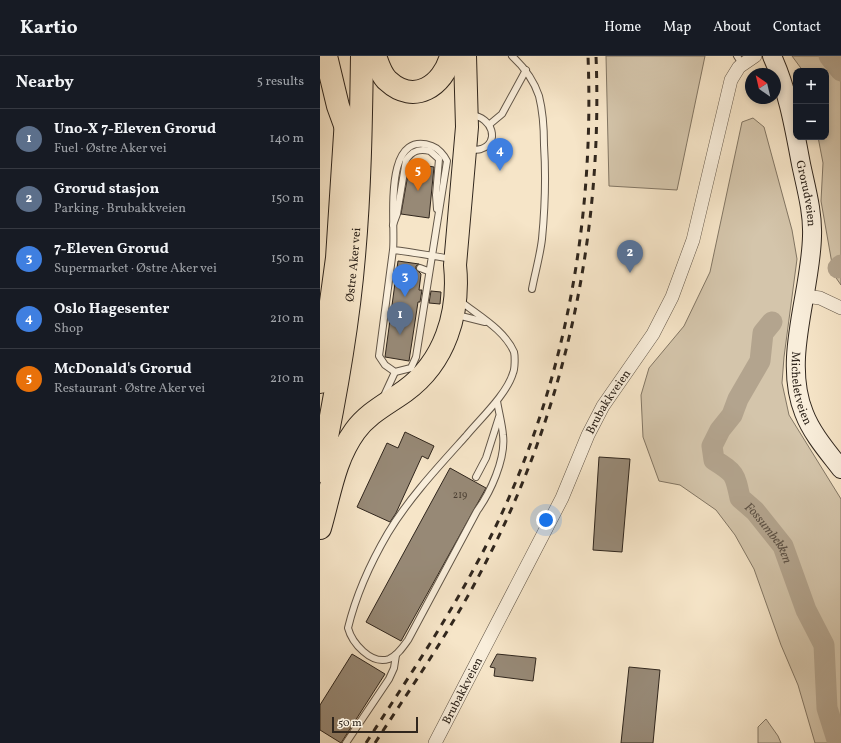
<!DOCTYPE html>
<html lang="en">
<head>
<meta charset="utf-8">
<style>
  body { margin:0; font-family:Vollkorn,serif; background:#242831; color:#f1f3f6 }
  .controls { position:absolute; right:12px; top:12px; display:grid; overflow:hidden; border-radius:8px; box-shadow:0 2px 6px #0003 }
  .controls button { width:36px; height:36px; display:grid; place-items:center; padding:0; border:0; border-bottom:1px solid #363941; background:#171b24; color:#f1f3f6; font:20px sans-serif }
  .compass { position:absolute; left:425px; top:12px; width:36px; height:36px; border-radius:50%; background:#171b24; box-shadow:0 2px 6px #0003; rotate:326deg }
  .scale { position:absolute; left:12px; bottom:10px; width:86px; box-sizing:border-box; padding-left:4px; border:2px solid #30261d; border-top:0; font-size:11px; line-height:14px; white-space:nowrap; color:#30261d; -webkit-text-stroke:3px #f9eedb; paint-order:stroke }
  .you { position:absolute; left:226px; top:464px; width:14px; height:14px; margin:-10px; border:3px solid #fff; border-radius:50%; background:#1a73e8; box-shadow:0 0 0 6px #1a73e833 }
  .badge { display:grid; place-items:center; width:26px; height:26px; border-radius:50%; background:#8c9099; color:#fff; font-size:13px; font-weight:700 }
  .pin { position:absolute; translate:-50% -33px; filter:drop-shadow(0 1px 2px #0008) }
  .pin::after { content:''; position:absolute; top:21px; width:14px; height:12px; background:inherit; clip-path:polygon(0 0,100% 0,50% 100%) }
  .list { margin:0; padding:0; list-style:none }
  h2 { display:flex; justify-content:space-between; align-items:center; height:52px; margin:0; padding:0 16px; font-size:17px }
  h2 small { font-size:13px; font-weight:400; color:#9ea1a6 }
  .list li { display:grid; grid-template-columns:26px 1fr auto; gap:12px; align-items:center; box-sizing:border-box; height:60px; padding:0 16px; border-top:1px solid #363941 }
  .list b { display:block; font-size:15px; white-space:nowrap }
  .list p { margin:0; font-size:13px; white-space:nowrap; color:#9ea1a6 }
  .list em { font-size:13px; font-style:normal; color:#9ea1a6 }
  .map { position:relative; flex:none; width:521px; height:687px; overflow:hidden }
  header { display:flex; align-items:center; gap:24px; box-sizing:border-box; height:56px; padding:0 20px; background:#171b24; border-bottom:1px solid #363941 }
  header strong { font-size:19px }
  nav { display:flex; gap:22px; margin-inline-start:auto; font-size:14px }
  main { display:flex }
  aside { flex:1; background:#171b24 }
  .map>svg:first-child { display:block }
  .green { fill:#d4c5ab; stroke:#827664 }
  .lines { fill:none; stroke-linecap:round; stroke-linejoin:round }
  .river { stroke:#b3a48e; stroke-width:21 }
  .building { fill:#978976; stroke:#30261d }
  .lane-casing { stroke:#625648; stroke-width:8 }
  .street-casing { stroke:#625648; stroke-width:14 }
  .secondary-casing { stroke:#30261d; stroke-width:20 }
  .highway-casing { stroke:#30261d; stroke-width:24 }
  .lane { stroke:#f9eedb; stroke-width:6 }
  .street { stroke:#f9eedb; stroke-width:13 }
  .secondary { stroke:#f9eedb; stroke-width:18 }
  .highway { stroke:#f6e5c8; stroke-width:22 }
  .rail { stroke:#30261d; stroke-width:3; stroke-dasharray:7 7; stroke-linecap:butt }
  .labels { text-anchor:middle; stroke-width:3.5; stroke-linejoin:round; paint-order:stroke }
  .number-label { font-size:10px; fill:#4a3f33 }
  .street-label { font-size:12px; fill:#30261d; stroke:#f9eedb }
  .water-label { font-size:13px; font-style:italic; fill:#5e5245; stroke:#f9eedb }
</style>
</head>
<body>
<header>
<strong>Kartio</strong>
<nav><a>Home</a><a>Map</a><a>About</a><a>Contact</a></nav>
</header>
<main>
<aside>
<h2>Nearby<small>5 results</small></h2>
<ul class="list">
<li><span class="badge" style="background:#5c6f8a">1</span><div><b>Uno-X 7-Eleven Grorud</b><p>Fuel · Østre Aker vei</p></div><em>140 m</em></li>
<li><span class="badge" style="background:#5c6f8a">2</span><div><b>Grorud stasjon</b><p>Parking · Brubakkveien</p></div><em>150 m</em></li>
<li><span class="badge" style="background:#3f7fe0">3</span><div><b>7-Eleven Grorud</b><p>Supermarket · Østre Aker vei</p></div><em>150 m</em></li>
<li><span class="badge" style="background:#3f7fe0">4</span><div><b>Oslo Hagesenter</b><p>Shop</p></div><em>210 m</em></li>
<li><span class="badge" style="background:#e8710a">5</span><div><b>McDonald's Grorud</b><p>Restaurant · Østre Aker vei</p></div><em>210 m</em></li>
</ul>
</aside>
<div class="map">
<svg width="521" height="687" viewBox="0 0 521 687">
  <rect width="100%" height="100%" fill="#f6e5c8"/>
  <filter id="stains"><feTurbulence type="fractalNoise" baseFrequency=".005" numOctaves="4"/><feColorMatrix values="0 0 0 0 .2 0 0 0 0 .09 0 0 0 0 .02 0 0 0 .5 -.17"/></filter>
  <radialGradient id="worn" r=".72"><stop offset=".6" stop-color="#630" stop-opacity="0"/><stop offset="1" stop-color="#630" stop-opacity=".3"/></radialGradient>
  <!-- green -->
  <g class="green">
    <path d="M286,0H385L357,134L289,130Z"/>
    <path d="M472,0H521V229L514,219L501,145L503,107L498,81H506V15H483Z"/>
    <path d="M433,62L444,71L472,174L477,203L464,301L462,327L469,359L521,443V687H495L478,629L461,589L434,513L415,479L396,454L360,429L339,425L323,381L321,339L329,312L364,270L390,216L422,66Z"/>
    <path d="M446,663L458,680L461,687H438V671Z"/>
  </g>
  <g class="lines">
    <!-- river -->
    <g class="river">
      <path d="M509,0L521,15"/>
      <path d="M518,212L521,209"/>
      <path id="s1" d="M452,266L443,277L440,305L418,343L412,359L400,374L392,390L394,404C415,417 415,418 420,442L435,455L463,490L486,554L504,589L507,652L518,687"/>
    </g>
  </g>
  <!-- building -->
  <g class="building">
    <path d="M90,107L114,111L109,162L81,158Z"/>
    <path d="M78,205L99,208L96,210V213L101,218L99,234H102L100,246H98L89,305L65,301Z"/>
    <path d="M111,235L121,236L120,248L109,247Z"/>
    <path d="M85,376L114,390L108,403L102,400L76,457L70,466L37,451L67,387L78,392Z"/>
    <path d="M279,401L310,403L302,496L273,494Z"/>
    <path d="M130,412L166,432L81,585L46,566Z"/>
    <path d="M32,598L65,618L21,687L0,674V649Z"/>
    <path d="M177,598L216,602L213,625L174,620L175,612L170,611Z"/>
    <path d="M309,611L340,614L333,687H301Z"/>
  </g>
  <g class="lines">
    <!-- lane casing -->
    <g class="lane-casing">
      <g id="lane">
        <path d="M192,0C204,11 214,25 219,40C223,56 224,73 224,89C226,120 225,152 222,183C220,200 215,217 212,233"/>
        <path d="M417,0L422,8"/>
        <path d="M170,68L182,58L206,14"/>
        <path d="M148,94C152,94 157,94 161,93C180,87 173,61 151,59"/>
        <path d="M73,169L77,158L86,104C92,95 99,92 110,95L119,103L116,139L117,153"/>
        <path d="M73,194L59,300L65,309L75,316L91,312L96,301L127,105C124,99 118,92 112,90C61,72 76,170 73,194C92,196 112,200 132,203"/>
        <path d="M100,212L108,215"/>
        <path d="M139,244C157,259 184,273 194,296C195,300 195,313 193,317C187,338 160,363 146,380C119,410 89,442 68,477C51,506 36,539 28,572C32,587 51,609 69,603C77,600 83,591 88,584L157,455C170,437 186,403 183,379C182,368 179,357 177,345"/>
        <path d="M137,259L165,266"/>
        <path d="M63,342L75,316"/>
        <path d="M156,421L166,402L179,361"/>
        <path d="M26,687L69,623L74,612L76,599"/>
      </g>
    </g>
    <!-- street casing -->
    <g class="street-casing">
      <g id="street">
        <path d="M485,240L500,242L521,252"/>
        <path id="s2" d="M115,687L242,442L268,379L283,350L333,278L352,241L373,184L411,24L419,11L435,0"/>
      </g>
    </g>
    <!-- secondary casing -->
    <g class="secondary-casing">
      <g id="secondary">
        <path id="s3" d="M452,0C468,35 474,71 481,108C486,132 493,156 492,180C491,237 462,303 484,357C492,378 508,396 521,413"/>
      </g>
    </g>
    <!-- highway casing -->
    <g class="highway-casing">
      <g id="highway">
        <path d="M6,0L18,50L26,72"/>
        <path d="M55,0C58,8 61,19 68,25C94,49 123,30 131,0"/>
        <path d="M0,326L17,202L26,63"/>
        <path id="s4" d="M0,415C15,344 28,272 34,200C40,133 41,67 42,0"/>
        <path d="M0,472C10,438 14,404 35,375C48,357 67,348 85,335C125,306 140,257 135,209L147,71L145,0"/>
      </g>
    </g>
    <!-- lane -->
    <use href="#lane" class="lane"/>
    <!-- street -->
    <use href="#street" class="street"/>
    <!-- secondary -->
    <use href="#secondary" class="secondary"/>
    <!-- highway -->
    <use href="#highway" class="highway"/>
    <!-- rail -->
    <g class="rail">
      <path d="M46,687C84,628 124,569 157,507C241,352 275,176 268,0"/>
      <path d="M55,687C94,627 135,568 167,504C247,348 283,175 276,0"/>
    </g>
  </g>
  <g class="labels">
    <!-- number labels -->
    <g class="number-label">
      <text x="140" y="442">219</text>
    </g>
    <!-- street labels -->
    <g class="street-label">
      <text dy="4" stroke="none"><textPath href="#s3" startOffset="142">Grorudveien</textPath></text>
      <text dy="4" stroke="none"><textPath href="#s4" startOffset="209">Østre Aker vei</textPath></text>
      <text dy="4" stroke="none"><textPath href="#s3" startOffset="339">Micheletveien</textPath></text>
      <text dy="4" stroke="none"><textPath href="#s2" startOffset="383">Brubakkveien</textPath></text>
      <text dy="4" stroke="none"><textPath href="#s2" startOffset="59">Brubakkveien</textPath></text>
    </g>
    <!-- water labels -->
    <g class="water-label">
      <text dy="5" stroke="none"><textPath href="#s1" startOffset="249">Fossumbekken</textPath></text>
    </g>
  </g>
  <rect width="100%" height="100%" filter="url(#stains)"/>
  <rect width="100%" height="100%" fill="url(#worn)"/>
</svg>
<div class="controls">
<button>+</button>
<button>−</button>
</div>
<svg class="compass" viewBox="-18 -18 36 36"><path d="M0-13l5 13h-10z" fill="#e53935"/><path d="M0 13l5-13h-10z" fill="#9ea1a6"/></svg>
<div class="scale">50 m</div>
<div class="you"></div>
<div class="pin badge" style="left:80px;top:279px;background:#5c6f8a">1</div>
<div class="pin badge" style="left:310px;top:217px;background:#5c6f8a">2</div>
<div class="pin badge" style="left:85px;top:241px;background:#3f7fe0">3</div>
<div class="pin badge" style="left:180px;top:115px;background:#3f7fe0">4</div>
<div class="pin badge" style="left:98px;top:135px;background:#e8710a">5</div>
</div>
</main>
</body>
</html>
